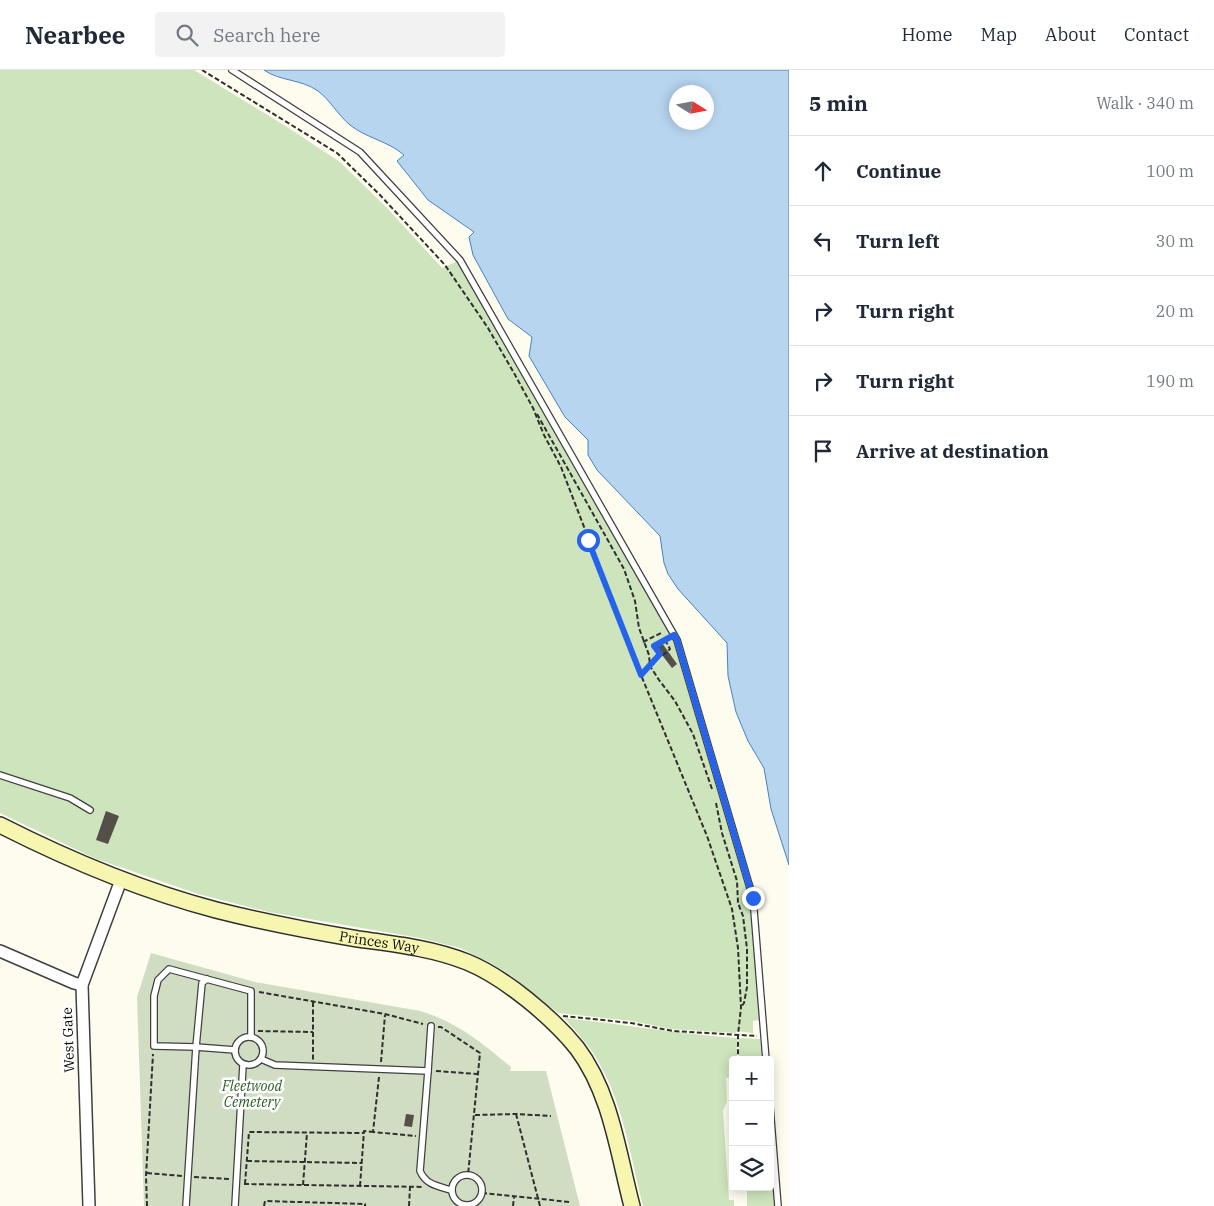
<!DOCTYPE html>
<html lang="en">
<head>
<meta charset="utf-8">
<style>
  body { margin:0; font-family:"IBM Plex Serif",serif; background:#f2f2f3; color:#1f2937 }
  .controls { position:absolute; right:15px; bottom:15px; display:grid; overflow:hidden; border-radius:5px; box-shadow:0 2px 12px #0003 }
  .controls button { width:45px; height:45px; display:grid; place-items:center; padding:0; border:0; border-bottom:1px solid #e0e1e3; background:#fff; color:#1f2937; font:25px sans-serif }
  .compass { position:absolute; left:669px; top:15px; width:45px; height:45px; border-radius:50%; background:#fff; box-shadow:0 2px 12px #0003; rotate:101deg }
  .stop { position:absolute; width:15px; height:15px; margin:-11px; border:4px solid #2563eb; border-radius:50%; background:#fff }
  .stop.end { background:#2563eb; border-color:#fff; box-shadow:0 1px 5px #0008 }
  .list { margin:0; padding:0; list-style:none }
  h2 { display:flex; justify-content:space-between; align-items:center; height:65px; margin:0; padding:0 20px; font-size:21px }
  h2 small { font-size:16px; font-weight:400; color:#747a83 }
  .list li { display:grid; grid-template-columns:32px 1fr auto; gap:15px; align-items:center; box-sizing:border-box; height:70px; padding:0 20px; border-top:1px solid #e0e1e3 }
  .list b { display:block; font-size:19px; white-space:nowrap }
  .list em { font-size:16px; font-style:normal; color:#747a83 }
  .icon { flex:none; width:28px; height:28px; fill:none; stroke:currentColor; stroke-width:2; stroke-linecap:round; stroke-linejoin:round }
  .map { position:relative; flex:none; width:789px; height:1136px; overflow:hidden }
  header { display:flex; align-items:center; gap:30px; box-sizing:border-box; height:70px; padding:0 25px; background:#fff; border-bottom:1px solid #e0e1e3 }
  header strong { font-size:24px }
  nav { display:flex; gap:28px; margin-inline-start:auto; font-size:18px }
  .search { width:350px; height:45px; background:#f2f2f3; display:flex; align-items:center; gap:12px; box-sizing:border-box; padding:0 18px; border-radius:5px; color:#747a83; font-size:19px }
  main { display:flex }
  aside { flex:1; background:#fff }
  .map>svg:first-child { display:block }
  .green { fill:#cde4bc }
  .cemetery { fill:#d1ddc2 }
  .water { fill:#b8d5f0; stroke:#4683bf; fill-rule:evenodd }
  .building { fill:#554f4a }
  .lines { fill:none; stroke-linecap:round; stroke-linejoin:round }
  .lane-casing { stroke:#404040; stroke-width:8 }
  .street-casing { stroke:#404040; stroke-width:14 }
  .secondary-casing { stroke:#2f2f2f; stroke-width:18 }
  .path { stroke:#2f2f2f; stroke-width:2; stroke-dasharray:5 2.5; stroke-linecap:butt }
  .lane { stroke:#fff; stroke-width:5.5 }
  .street { stroke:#fff; stroke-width:11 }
  .secondary { stroke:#f7f6b0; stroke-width:15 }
  .route { stroke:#2563eb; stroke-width:6 }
  .labels { text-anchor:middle; stroke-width:5; stroke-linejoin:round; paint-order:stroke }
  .street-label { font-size:14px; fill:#0d0d0d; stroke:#fff }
  .park-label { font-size:14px; font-style:italic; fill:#2a5e24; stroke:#fff }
</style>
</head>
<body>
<header>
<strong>Nearbee</strong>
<div class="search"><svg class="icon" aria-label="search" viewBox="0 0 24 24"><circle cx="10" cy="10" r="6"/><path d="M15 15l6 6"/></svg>Search here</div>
<nav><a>Home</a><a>Map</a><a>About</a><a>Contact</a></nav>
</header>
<main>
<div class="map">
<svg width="789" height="1136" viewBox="0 0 789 1136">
  <rect width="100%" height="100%" fill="#fdfcef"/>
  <!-- green -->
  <g class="green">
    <path d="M0,0H194L287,57L340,92L388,139L442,198L460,190L677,570L749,828L760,950L753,951V963L737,961L735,963L671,959L632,951L558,943L509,904L489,892L460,878L420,868L269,842L198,824L94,788L0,743Z"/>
    <path d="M564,948C622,954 679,964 737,968V990H733V1007L726,1008L727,1031L723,1041L729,1130H734V1136H643C631,1089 624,1036 599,993C590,976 577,962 564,948Z"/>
    <path d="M739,968L760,969L762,990H739Z"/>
    <path d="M770,1084L775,1136H747V1117H770Z"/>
  </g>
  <!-- cemetery -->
  <path class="cemetery" d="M151,883L255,912L420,941C457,952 481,972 511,997L510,1001H546L580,1136H144L137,927Z"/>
  <!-- water -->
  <path class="water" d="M264,0H789V795L771,739L764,698L748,671L736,642L728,606L727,573L678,519L668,504L664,493L660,466L597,400L588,385V370L565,347L529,286L532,267L508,249L473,185L469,167L474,162L428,130L397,91L404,85C388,71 366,68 350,55C338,45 330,30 318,21C301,9 279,11 264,0ZM676,22H706V52H676Z"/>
  <!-- building -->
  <g class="building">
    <path d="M662,573L677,594L672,598L656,577Z"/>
    <path d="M106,741L119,746L108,774L96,770Z"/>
    <path d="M406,1044L414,1045L412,1057L404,1056Z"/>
  </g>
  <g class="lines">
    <!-- lane casing -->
    <g class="lane-casing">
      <g id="lane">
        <path d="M232,0L360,82L460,190L677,570L753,828L766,990"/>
        <path d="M0,705L70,728L90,740"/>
        <path d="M207,909L202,913L196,977L154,976V926L158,910L169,899L251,921V967"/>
        <circle cx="249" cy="981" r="14"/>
        <path d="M261,989L275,995L428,1001L420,1101C426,1115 438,1116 451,1120"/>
        <path d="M428,1001L431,956"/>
        <path d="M770,1037L778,1136"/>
        <circle cx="467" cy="1120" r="15"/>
        <path d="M186,1136L196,977L235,980"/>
        <path d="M235,1136L243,995"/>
      </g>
    </g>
    <!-- street casing -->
    <g class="street-casing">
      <g id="street">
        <path d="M0,881L74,913L82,915"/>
        <path d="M89,1136L82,915L121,810"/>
      </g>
    </g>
    <!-- secondary casing -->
    <g class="secondary-casing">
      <g id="secondary">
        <path id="s1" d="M0,755C69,790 140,820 216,840C263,852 310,861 358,869C394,874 432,878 467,892C504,907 552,947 577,978C611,1023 618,1083 632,1136"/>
      </g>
    </g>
    <!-- path -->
    <g class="path">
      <path d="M202,0L337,83L380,125L445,195L488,258L514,303L533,338L544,365L561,397L641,605L707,766L732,839L738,878L741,937L738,965V990"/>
      <path d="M537,344L624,499L635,531L639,558L649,585L650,596L659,610L675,631L693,664L712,719"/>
      <path d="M665,570L670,579L663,585L660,584L654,576L668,569"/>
      <path d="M643,572L663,562"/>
      <path d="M641,605L659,584"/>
      <path d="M716,733L722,763L737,811L738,833L743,846L747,879V917L744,933L741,937"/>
      <path d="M259,922L385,944L423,954"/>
      <path d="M313,932V990"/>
      <path d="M563,946L631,953L673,961L757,966"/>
      <path d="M438,957H441L480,983L468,1105"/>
      <path d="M258,961L313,962"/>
      <path d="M381,992L385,945"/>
      <path d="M436,1001L478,1004"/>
      <path d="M379,1007L373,1062L416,1066"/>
      <path d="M516,1044L540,1136"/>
      <path d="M475,1045L516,1044L551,1046"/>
      <path d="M247,1091L362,1093"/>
      <path d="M147,1103L182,1106"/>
      <path d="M194,1107L229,1109"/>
      <path d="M244,1114L424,1117"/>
      <path d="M245,1114L249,1062L364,1063"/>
      <path d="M303,1115L307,1063"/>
      <path d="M360,1116L364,1061L373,1062"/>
      <path d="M482,1123L570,1132"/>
      <path d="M147,1136L146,1106L153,984"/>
      <path d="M264,1136L265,1131L365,1134V1136"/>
      <path d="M409,1136L410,1117"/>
      <path d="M513,1136L514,1127"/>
    </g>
    <!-- lane -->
    <use href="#lane" class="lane"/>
    <!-- street -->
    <use href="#street" class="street"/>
    <!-- secondary -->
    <use href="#secondary" class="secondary"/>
  </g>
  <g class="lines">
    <!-- route -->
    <path class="route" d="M588,470L641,605L660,584L654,576L674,565L677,570L753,828"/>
  </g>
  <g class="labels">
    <!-- street labels -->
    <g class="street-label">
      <text dy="5" stroke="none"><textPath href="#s1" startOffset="399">Princes Way</textPath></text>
      <text transform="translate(68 970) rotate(-92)" y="5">West Gate</text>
    </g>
    <!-- park labels -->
    <g class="park-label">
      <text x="252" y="1021">Fleetwood<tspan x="252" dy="16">Cemetery</tspan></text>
    </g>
  </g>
</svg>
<div class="controls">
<button>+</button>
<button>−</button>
<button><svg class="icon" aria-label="layers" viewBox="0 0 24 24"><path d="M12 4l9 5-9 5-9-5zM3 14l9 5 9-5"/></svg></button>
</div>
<svg class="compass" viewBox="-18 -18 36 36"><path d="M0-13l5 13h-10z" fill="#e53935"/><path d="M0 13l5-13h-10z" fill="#747a83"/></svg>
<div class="stop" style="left:588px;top:470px"></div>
<div class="stop end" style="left:753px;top:828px"></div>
</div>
<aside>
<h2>5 min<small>Walk · 340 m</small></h2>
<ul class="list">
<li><svg class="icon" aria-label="ahead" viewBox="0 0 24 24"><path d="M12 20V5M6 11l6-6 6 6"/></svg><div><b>Continue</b></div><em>100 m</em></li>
<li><svg class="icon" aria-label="left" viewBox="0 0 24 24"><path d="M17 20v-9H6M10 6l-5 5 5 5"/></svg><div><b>Turn left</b></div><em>30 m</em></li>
<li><svg class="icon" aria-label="right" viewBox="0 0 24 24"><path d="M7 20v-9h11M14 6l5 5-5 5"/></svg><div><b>Turn right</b></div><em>20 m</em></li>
<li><svg class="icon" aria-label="right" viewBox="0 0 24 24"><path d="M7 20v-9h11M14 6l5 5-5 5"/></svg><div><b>Turn right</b></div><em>190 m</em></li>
<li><svg class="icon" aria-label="arrive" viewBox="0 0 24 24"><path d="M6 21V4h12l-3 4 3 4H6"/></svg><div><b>Arrive at destination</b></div></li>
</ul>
</aside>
</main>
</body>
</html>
